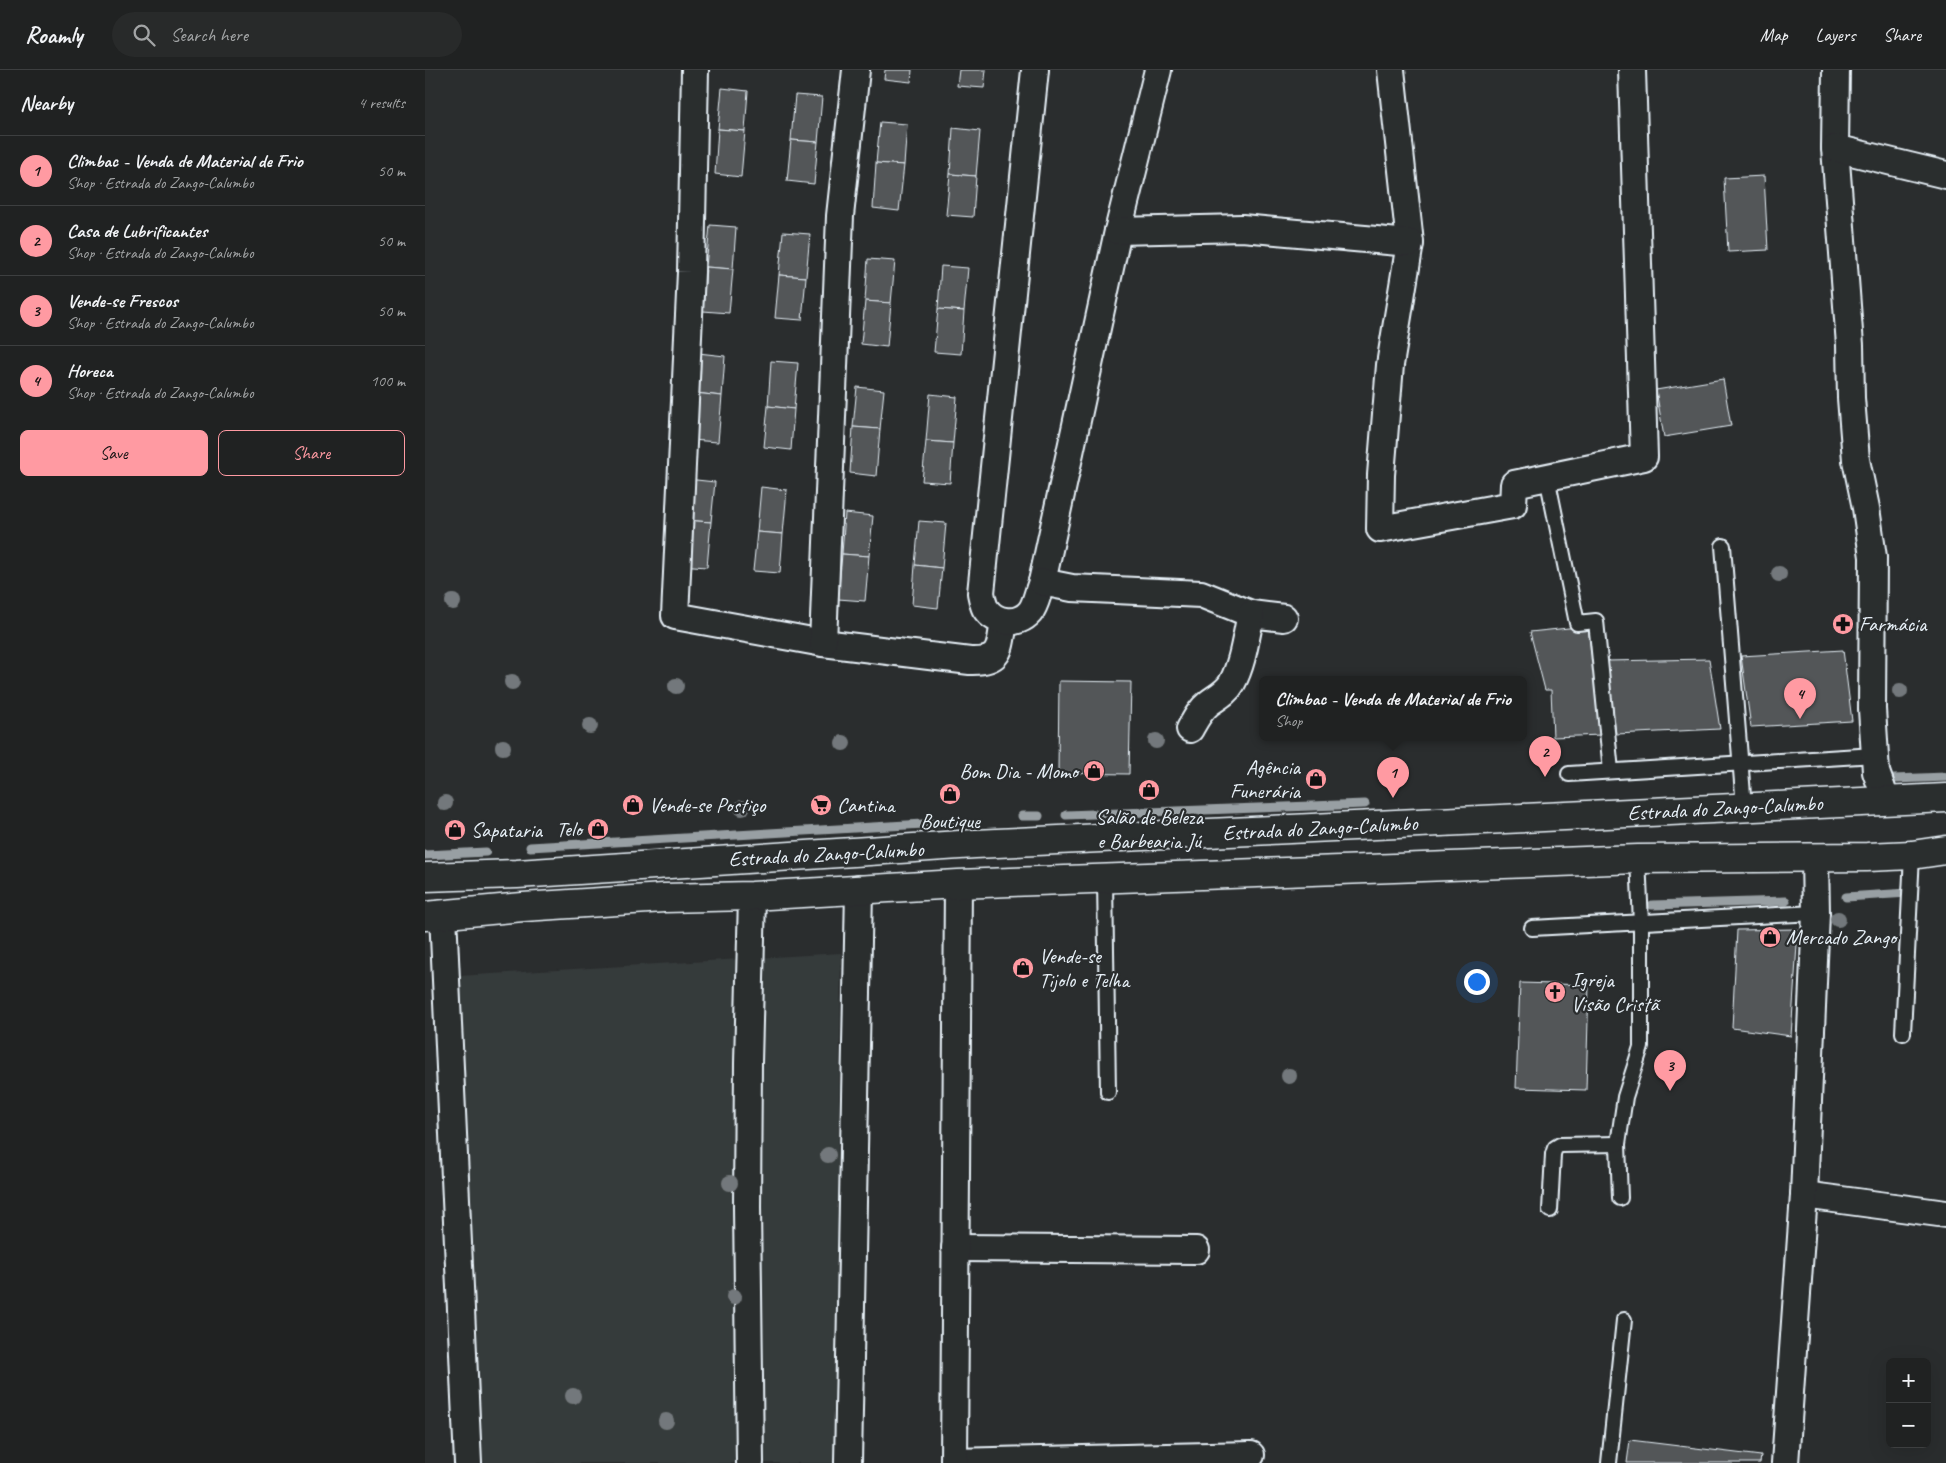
<!DOCTYPE html>
<html lang="en">
<head>
<meta charset="utf-8">
<style>
  body { margin:0; font-family:Caveat,sans-serif; background:#282a2a; color:#f1f3f6 }
  .controls { position:absolute; right:15px; bottom:15px; display:grid; overflow:hidden; border-radius:8px; box-shadow:0 5px 20px #0002 }
  .controls button { width:45px; height:45px; display:grid; place-items:center; padding:0; border:0; border-bottom:1px solid #3d3f40; background:#202222; color:#f1f3f6; font:25px sans-serif }
  .you { position:absolute; left:1051px; top:911px; width:18px; height:18px; margin:-12px; border:4px solid #fff; border-radius:50%; background:#1a73e8; box-shadow:0 0 0 8px #1a73e833 }
  .badge { display:grid; place-items:center; width:32px; height:32px; border-radius:50%; background:#ff9aa2; color:#111; font-size:16px; font-weight:700 }
  .pin { position:absolute; translate:-50% -41px; filter:drop-shadow(0 1px 2px #0008) }
  .pin::after { content:''; position:absolute; top:26px; width:18px; height:15px; background:inherit; clip-path:polygon(0 0,100% 0,50% 100%) }
  .popup { position:absolute; left:834px; top:606px; width:268px; height:65px; box-sizing:border-box; display:grid; place-content:center; border-radius:8px; background:#202222; filter:drop-shadow(0 1px 4px #0005); font-size:16px; white-space:nowrap; color:#a2a4a5 }
  .popup b { font-size:19px; color:#f1f3f6 }
  .popup::after { content:''; position:absolute; left:50%; top:100%; margin-left:-10px; border:10px solid transparent; border-top-color:#202222 }
  .list { margin:0; padding:0; list-style:none }
  h2 { display:flex; justify-content:space-between; align-items:center; height:65px; margin:0; padding:0 20px; font-size:21px }
  h2 small { font-size:16px; font-weight:400; color:#a2a4a5 }
  .list li { display:grid; grid-template-columns:32px 1fr auto; gap:15px; align-items:center; box-sizing:border-box; height:70px; padding:0 20px; border-top:1px solid #3d3f40 }
  .list b { display:block; font-size:19px; white-space:nowrap }
  .list p { margin:0; font-size:16px; white-space:nowrap; color:#a2a4a5 }
  .list em { font-size:16px; font-style:normal; color:#a2a4a5 }
  .actions { display:flex; gap:10px; padding:15px 20px }
  .actions a { flex:1; padding:11px 0; border:1px solid #ff9aa2; border-radius:8px; text-align:center; font-size:18px; color:#ff9aa2 }
  .actions .main { background:#ff9aa2; color:#111 }
  .icon { flex:none; width:28px; height:28px; fill:none; stroke:currentColor; stroke-width:2; stroke-linecap:round; stroke-linejoin:round }
  .map { position:relative; flex:none; width:1521px; height:1393px; overflow:hidden }
  header { display:flex; align-items:center; gap:30px; box-sizing:border-box; height:70px; padding:0 25px; background:#202222; border-bottom:1px solid #3d3f40 }
  header strong { font-size:24px }
  nav { display:flex; gap:28px; margin-inline-start:auto; font-size:18px }
  .search { width:350px; height:45px; background:#282a2a; display:flex; align-items:center; gap:12px; box-sizing:border-box; padding:0 18px; border-radius:28px; color:#a2a4a5; font-size:19px }
  main { display:flex }
  aside { flex:1; background:#202222 }
  .map>svg:first-child { display:block }
  .built { fill:#363a3b }
  .lines { fill:none; stroke-linecap:round; stroke-linejoin:round }
  .stream { stroke:#989fa3; stroke-width:9 }
  .building { fill:#535759; stroke:#e8f1f8 }
  .lane-casing { stroke:#e8f1f8; stroke-width:18 }
  .street-casing { stroke:#e8f1f8; stroke-width:30 }
  .primary-casing { stroke:#e8f1f8; stroke-width:31 }
  .lane { stroke:#2a2d2e; stroke-width:14 }
  .street { stroke:#2a2d2e; stroke-width:26 }
  .primary { stroke:#2a2d2e; stroke-width:28 }
  .tree { fill:#73787b }
  .labels { text-anchor:middle; stroke-width:4.5; stroke-linejoin:round; paint-order:stroke }
  .poi-label { font-size:21px; fill:#e8f1f8; stroke:#2a2d2e; text-anchor:start }
  .street-label { font-size:21px; fill:#e8f1f8; stroke:#2a2d2e }
</style>
</head>
<body>
<header>
<strong>Roamly</strong>
<div class="search"><svg class="icon" aria-label="search" viewBox="0 0 24 24"><circle cx="10" cy="10" r="6"/><path d="M15 15l6 6"/></svg>Search here</div>
<nav><a>Map</a><a>Layers</a><a>Share</a></nav>
</header>
<main>
<aside>
<h2>Nearby<small>4 results</small></h2>
<ul class="list">
<li><span class="badge">1</span><div><b>Climbac - Venda de Material de Frio</b><p>Shop · Estrada do Zango-Calumbo</p></div><em>50 m</em></li>
<li><span class="badge">2</span><div><b>Casa de Lubrificantes</b><p>Shop · Estrada do Zango-Calumbo</p></div><em>50 m</em></li>
<li><span class="badge">3</span><div><b>Vende-se Frescos</b><p>Shop · Estrada do Zango-Calumbo</p></div><em>50 m</em></li>
<li><span class="badge">4</span><div><b>Horeca</b><p>Shop · Estrada do Zango-Calumbo</p></div><em>100 m</em></li>
</ul>
<div class="actions"><a class="main">Save</a><a>Share</a></div>
</aside>
<div class="map">
<svg width="1521" height="1393" viewBox="0 0 1521 1393">
  <rect width="100%" height="100%" fill="#2a2d2e"/>
  <filter id="ink" filterUnits="userSpaceOnUse"><feTurbulence type="fractalNoise" baseFrequency=".02" numOctaves="2"/><feDisplacementMap in="SourceGraphic" scale="10" xChannelSelector="R" yChannelSelector="G"/><feConvolveMatrix kernelMatrix="1 2 1 2 8 2 1 2 1" color-interpolation-filters="sRGB"/></filter>
  <g filter="url(#ink)">
    <!-- built -->
    <path class="built" d="M416,883L410,1393H56L33,906Z"/>
    <g class="lines">
      <!-- stream -->
      <g class="stream">
        <path d="M1469,709L1521,707"/>
        <path d="M641,745L940,734"/>
        <path d="M597,746H614"/>
        <path d="M105,777L533,752"/>
        <path d="M0,785L61,782"/>
        <path d="M1421,827L1483,823"/>
        <path d="M1227,835L1361,831"/>
      </g>
    </g>
    <!-- building -->
    <g class="building">
      <path d="M460,0H487L486,12L459,9Z"/>
      <path d="M534,0H561L559,18L532,16Z"/>
      <path d="M297,18L323,21L320,61L293,59Z"/>
      <path d="M370,25L397,27L393,72L366,70Z"/>
      <path d="M455,52L482,54L479,95L451,93Z"/>
      <path d="M528,58L555,61L551,106L525,104Z"/>
      <path d="M293,59L320,61L316,107L290,104Z"/>
      <path d="M366,70L393,72L389,114L362,111Z"/>
      <path d="M451,93L479,95L474,141L448,138Z"/>
      <path d="M525,104L551,106L548,147L521,145Z"/>
      <path d="M1339,106L1343,180L1303,182L1299,108Z"/>
      <path d="M285,155L311,157L308,199L281,197Z"/>
      <path d="M358,162L385,164L381,207L354,205Z"/>
      <path d="M443,189L470,191L466,233L440,231Z"/>
      <path d="M516,196L543,198L539,241L513,239Z"/>
      <path d="M281,197L308,199L304,243L278,241Z"/>
      <path d="M354,205L381,207L377,250L350,248Z"/>
      <path d="M440,231L466,233L462,277L436,274Z"/>
      <path d="M513,239L539,241L536,284L509,282Z"/>
      <path d="M273,283L300,286L297,326L270,323Z"/>
      <path d="M346,291L373,293L369,339L343,336Z"/>
      <path d="M1298,309L1306,356L1239,367L1231,320Z"/>
      <path d="M432,317L459,320L455,359L428,357Z"/>
      <path d="M270,323L297,326L293,372L266,370Z"/>
      <path d="M505,324L532,327L528,373L501,371Z"/>
      <path d="M343,336L369,339L366,380L339,377Z"/>
      <path d="M428,357L455,359L451,406L425,403Z"/>
      <path d="M501,371L528,373L525,413L497,411Z"/>
      <path d="M262,409L290,412L286,452L259,450Z"/>
      <path d="M336,417L362,420L358,464L332,462Z"/>
      <path d="M420,443L448,446L444,486L417,484Z"/>
      <path d="M259,450L286,452L282,497L255,495Z"/>
      <path d="M494,451L521,453L517,498L490,495Z"/>
      <path d="M332,462L358,464L355,503L328,501Z"/>
      <path d="M417,484L444,486L440,531L413,529Z"/>
      <path d="M490,495L517,498L513,538L487,535Z"/>
      <path d="M1163,556L1176,665L1128,667L1126,620H1120L1105,562Z"/>
      <path d="M1418,580L1427,651L1326,657L1316,586Z"/>
      <path d="M1284,589L1295,659L1191,664L1182,591Z"/>
      <path d="M634,611L706,612L704,704L633,703Z"/>
      <path d="M1373,859L1366,966L1307,958L1312,860Z"/>
      <path d="M1095,913L1164,915L1161,1020L1091,1018Z"/>
      <path d="M1205,1370L1336,1386L1335,1393H1202Z"/>
    </g>
    <g class="lines">
      <!-- lane casing -->
      <g class="lane-casing">
        <g id="lane">
          <path d="M1122,407L1152,553L1171,551L1186,701"/>
          <path d="M1298,476L1319,737"/>
          <path d="M1144,704L1450,685"/>
          <path d="M680,809L683,1022"/>
          <path d="M1107,858L1391,843"/>
          <path d="M1478,963L1487,785"/>
          <path d="M1195,1128L1193,1074L1200,1027L1216,977V853L1213,789"/>
          <path d="M1125,1140L1128,1084L1130,1078L1135,1075L1193,1074"/>
          <path d="M1184,1393L1199,1250"/>
        </g>
      </g>
      <!-- street casing -->
      <g class="street-casing">
        <g id="street">
          <path d="M270,0L266,202L250,546L398,573L545,591C577,592 574,579 579,552"/>
          <path d="M610,0L556,523C557,527 558,534 560,538C570,554 593,556 605,542C611,535 613,521 617,512L693,161L733,0"/>
          <path d="M966,0L985,173L965,295L956,405L955,459L1088,435L1089,414L1219,387L1207,0"/>
          <path d="M1411,0L1410,78L1425,275L1426,328L1431,390L1441,438L1448,487L1447,639L1451,702L1461,730"/>
          <path d="M1410,78L1521,105"/>
          <path d="M693,161L817,158L985,173"/>
          <path d="M617,512L647,518L776,524L826,544L859,548"/>
          <path d="M398,573L415,146L431,0"/>
          <path d="M765,659C770,650 775,640 784,633C792,627 802,622 807,613C818,593 821,566 826,544"/>
          <path d="M18,844L43,1393"/>
          <path d="M1379,1125L1521,1144"/>
          <path d="M530,1178L771,1180"/>
          <path d="M529,1392L826,1385"/>
          <path d="M325,1393L322,1137L323,993L327,826"/>
          <path d="M423,1393L434,819"/>
          <path d="M529,1393L533,814"/>
          <path d="M1360,1393L1379,1125L1391,843L1390,788"/>
        </g>
      </g>
      <!-- primary casing -->
      <g class="primary-casing">
        <g id="primary">
          <path d="M0,807L92,804L550,774L1521,728"/>
          <path d="M0,846L98,837L239,828L327,826L533,814L1213,789L1442,787L1487,785L1521,780"/>
        </g>
      </g>
      <!-- lane -->
      <use href="#lane" class="lane"/>
      <!-- street -->
      <use href="#street" class="street"/>
      <!-- primary -->
      <use href="#primary" class="primary"/>
    </g>
    <!-- trees -->
    <g class="tree">
      <circle cx="1354" cy="504" r="8"/>
      <circle cx="28" cy="532" r="8"/>
      <circle cx="87" cy="612" r="8"/>
      <circle cx="251" cy="616" r="8"/>
      <circle cx="1475" cy="621" r="8"/>
      <circle cx="165" cy="656" r="8"/>
      <circle cx="731" cy="671" r="8"/>
      <circle cx="418" cy="673" r="8"/>
      <circle cx="78" cy="677" r="8"/>
      <circle cx="20" cy="733" r="8"/>
      <circle cx="317" cy="738" r="8"/>
      <circle cx="1413" cy="849" r="8"/>
      <circle cx="864" cy="1006" r="8"/>
      <circle cx="403" cy="1085" r="8"/>
      <circle cx="305" cy="1113" r="8"/>
      <circle cx="309" cy="1227" r="8"/>
      <circle cx="148" cy="1326" r="8"/>
      <circle cx="241" cy="1351" r="8"/>
    </g>
  </g>
  <!-- icons -->
  <defs>
    <g id="pharmacy-disc" transform="scale(1.125)"><circle r="9.5" fill="#ff9aa2" stroke="#2a2d2e"/><path d="M-2-6h4v4h4v4h-4v4h-4v-4h-4v-4h4Z" fill="#111"/></g>
    <g id="shop-disc" transform="scale(1.125)"><circle r="9.5" fill="#ff9aa2" stroke="#2a2d2e"/><path d="M-5-2.5h2.3a2.7 3.5 0 0 1 5.4 0H5L5.5 6h-11ZM-1.5-2.5h3a1.5 2.3 0 0 0-3 0Z" fill="#111"/></g>
    <g id="supermarket-disc" transform="scale(1.125)"><circle r="9.5" fill="#ff9aa2" stroke="#2a2d2e"/><path d="M-6-5.5h2.5l.6 2H6L4.5 2H-2.5L-4.4-4H-6ZM-1.5 3.2a1.3 1.3 0 1 0 .1 0ZM3 3.2a1.3 1.3 0 1 0 .1 0Z" fill="#111"/></g>
    <g id="church-disc" transform="scale(1.125)"><circle r="9.5" fill="#ff9aa2" stroke="#2a2d2e"/><path d="M-1.2-6h2.4v3.5h3.3v2.4h-3.3V6h-2.4V-.1h-3.3v-2.4h3.3Z" fill="#111"/></g>
  </defs>
  <g fill-rule="evenodd">
    <use href="#pharmacy-disc" x="1418" y="554"/>
    <use href="#shop-disc" x="669" y="701"/>
    <use href="#shop-disc" x="891" y="709"/>
    <use href="#shop-disc" x="724" y="720"/>
    <use href="#shop-disc" x="525" y="724"/>
    <use href="#shop-disc" x="208" y="735"/>
    <use href="#supermarket-disc" x="396" y="735"/>
    <use href="#shop-disc" x="173" y="759"/>
    <use href="#shop-disc" x="30" y="760"/>
    <use href="#shop-disc" x="1345" y="867"/>
    <use href="#shop-disc" x="598" y="898"/>
    <use href="#church-disc" x="1130" y="922"/>
  </g>
  <g class="labels">
    <!-- poi labels -->
    <g class="poi-label">
      <text x="1434" y="561">Farmácia</text>
      <text x="875" y="704" text-anchor="end">Agência<tspan x="875" dy="24">Funerária</tspan></text>
      <text x="653" y="708" text-anchor="end">Bom Dia - Momo</text>
      <text x="224" y="742">Vende-se Postiço</text>
      <text x="412" y="742">Cantina</text>
      <text x="724" y="754" text-anchor="middle">Salão de Beleza<tspan x="724" dy="24">e Barbearia Jú</tspan></text>
      <text x="525" y="758" text-anchor="middle">Boutique</text>
      <text x="157" y="766" text-anchor="end">Telo</text>
      <text x="46" y="767">Sapataria</text>
      <text x="1361" y="874">Mercado Zango</text>
      <text x="614" y="893">Vende-se<tspan x="614" dy="24">Tijolo e Telha</tspan></text>
      <text x="1146" y="917">Igreja<tspan x="1146" dy="24">Visão Cristã</tspan></text>
    </g>
    <!-- street labels -->
    <g class="street-label">
      <text transform="translate(1300 738) rotate(-3)" y="7">Estrada do Zango-Calumbo</text>
      <text transform="translate(895 758) rotate(-3)" y="7">Estrada do Zango-Calumbo</text>
      <text transform="translate(401 784) rotate(-3)" y="7">Estrada do Zango-Calumbo</text>
    </g>
  </g>
</svg>
<div class="controls">
<button>+</button>
<button>−</button>
</div>
<div class="you"></div>
<div class="pin badge" style="left:968px;top:728px">1</div>
<div class="popup"><b>Climbac - Venda de Material de Frio</b>Shop</div>
<div class="pin badge" style="left:1120px;top:707px">2</div>
<div class="pin badge" style="left:1245px;top:1021px">3</div>
<div class="pin badge" style="left:1375px;top:649px">4</div>
</div>
</main>
</body>
</html>
